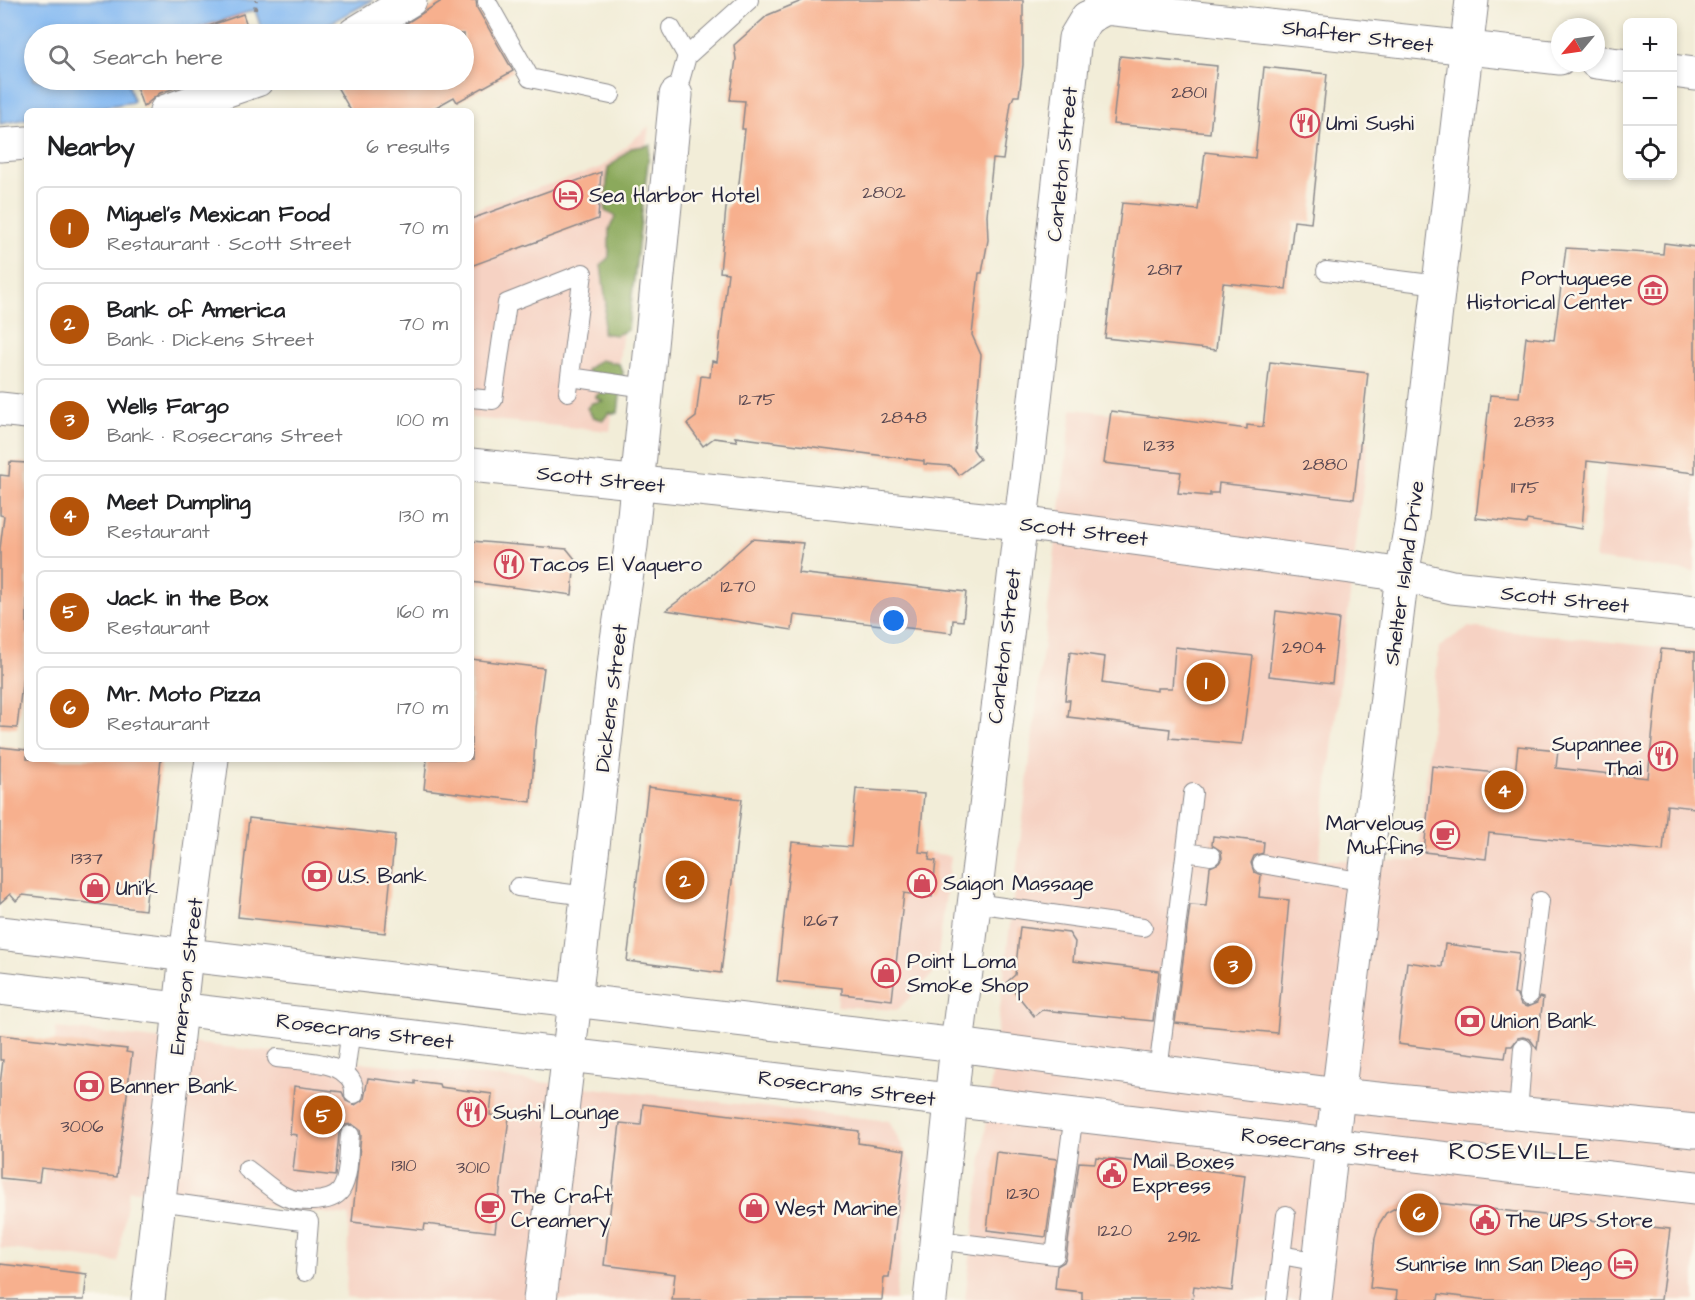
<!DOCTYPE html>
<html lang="en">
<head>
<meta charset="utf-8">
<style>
  body { margin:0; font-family:"Architects Daughter",sans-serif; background:#f6f6f6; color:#202124 }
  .controls { position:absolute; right:18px; top:18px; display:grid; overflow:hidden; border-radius:9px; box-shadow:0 3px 9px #0003 }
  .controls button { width:54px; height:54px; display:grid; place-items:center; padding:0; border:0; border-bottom:2px solid #e0e0e0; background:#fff; color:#202124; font:30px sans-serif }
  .compass { position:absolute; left:1551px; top:18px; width:54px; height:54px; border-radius:50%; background:#fff; box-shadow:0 3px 9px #0003; rotate:241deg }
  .you { position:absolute; left:894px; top:621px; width:21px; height:21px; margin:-15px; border:4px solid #fff; border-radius:50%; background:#1a73e8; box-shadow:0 0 0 9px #1a73e833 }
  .badge { display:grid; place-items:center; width:39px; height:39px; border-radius:50%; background:#b45309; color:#fff; font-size:20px; font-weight:700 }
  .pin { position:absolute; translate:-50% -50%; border:3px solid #fff; box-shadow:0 2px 6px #0006 }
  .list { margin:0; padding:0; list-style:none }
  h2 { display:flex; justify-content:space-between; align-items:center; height:78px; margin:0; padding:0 24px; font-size:26px }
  h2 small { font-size:20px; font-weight:400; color:#757577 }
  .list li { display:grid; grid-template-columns:39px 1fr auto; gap:18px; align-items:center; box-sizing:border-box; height:84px; margin:0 12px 12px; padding:0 12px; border:2px solid #e0e0e0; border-radius:9px }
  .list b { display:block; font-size:22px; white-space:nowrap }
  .list p { margin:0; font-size:20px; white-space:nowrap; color:#757577 }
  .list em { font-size:20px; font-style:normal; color:#757577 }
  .icon { flex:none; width:33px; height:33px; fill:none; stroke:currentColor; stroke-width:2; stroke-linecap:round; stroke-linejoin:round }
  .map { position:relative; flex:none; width:1695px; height:1300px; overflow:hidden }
  .search { position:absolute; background:#fff; box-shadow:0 3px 9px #0003; left:24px; top:24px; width:450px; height:66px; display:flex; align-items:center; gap:15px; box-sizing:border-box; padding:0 21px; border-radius:33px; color:#757577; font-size:22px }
  .panel { position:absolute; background:#fff; box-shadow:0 3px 9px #0003; left:24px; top:108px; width:450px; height:654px; border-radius:9px }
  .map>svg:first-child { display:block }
  .built { fill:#f6d2c3 }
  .forest { fill:#8ba95c; stroke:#56664c; stroke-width:1.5 }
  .water { fill:#84b9f2; stroke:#536e96; stroke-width:1.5 }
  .building { fill:#f7b08e }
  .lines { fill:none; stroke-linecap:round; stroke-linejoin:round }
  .lane-casing { stroke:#8a888a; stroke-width:20 }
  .street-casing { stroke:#8a888a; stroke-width:35 }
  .secondary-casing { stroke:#8a888a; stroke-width:35 }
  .primary-casing { stroke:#8a888a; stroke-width:35 }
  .path { stroke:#8a888a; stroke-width:4; stroke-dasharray:4.5 4.5; stroke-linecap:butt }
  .lane { stroke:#fff; stroke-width:18 }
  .street { stroke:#fff; stroke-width:33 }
  .secondary { stroke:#fff; stroke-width:33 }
  .primary { stroke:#fff; stroke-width:33 }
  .labels { text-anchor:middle; stroke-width:5; stroke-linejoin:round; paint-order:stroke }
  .number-label { font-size:18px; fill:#574650 }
  .street-label { font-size:21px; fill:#22223b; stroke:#fbf7ec }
  .poi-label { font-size:21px; fill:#22223b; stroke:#fbf7ec; text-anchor:start }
  .quarter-label { font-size:24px; letter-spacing:1.5px; fill:#22223b; stroke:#fbf7ec }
</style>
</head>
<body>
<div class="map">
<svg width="1695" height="1300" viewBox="0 0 1695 1300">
  <rect width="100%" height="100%" fill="#fbf7ec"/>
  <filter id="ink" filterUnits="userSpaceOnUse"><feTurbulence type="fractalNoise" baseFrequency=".0167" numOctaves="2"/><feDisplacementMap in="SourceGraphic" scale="12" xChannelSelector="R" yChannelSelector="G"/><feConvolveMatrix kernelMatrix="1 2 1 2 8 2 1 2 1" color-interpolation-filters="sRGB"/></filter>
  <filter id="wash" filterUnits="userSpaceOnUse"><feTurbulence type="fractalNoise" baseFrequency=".008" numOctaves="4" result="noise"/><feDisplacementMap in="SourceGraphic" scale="24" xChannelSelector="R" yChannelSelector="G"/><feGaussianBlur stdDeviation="1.35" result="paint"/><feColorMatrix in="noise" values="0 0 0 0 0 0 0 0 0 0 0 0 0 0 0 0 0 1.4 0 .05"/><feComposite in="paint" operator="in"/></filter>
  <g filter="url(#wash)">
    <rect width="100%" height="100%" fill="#f2edd8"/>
    <!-- built -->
    <g class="built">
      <path d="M649,126L610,431L471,418V210L602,167Z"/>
      <path d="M1072,409L1368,441L1319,860L1418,861L1439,647L1468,627L1695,651V1300H965Z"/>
      <path d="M1607,462L1695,475V572L1595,559Z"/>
      <path d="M856,842L951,856L936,971L897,1010L837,1006Z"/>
      <path d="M56,1028L889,1121L913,1167L895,1300H383L346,1297L349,1216L129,1190L118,1262L0,1248V1182L43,1184Z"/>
    </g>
    <!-- forest -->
    <g class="forest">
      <path d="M650,145L628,330L616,335L602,333L606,303L601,265L609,257V229L616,216L605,211L608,168L631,148Z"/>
      <path d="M600,360L619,364L623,372L618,413H609L603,420L593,417L587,408L592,403L603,401L595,397L603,390L586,370Z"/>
    </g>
    <!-- water -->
    <path class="water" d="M0,0H373L310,34H263L255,10L178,34H34V80H127L134,102L78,111H27V119L0,124Z"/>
    <g id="blocks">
      <!-- building -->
      <g class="building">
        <path d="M443,0H476L477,8L513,71L457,102L454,97L429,111H351L333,80H464V34H389Z"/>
        <path d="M804,0H1023V65L1019,96H1014L1011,103L1003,160L993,159L987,215L988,240L982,273H979L972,335L981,355L973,449L980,459L959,475L951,466L924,464V461L735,437L737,441L714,438L703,446L687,424L696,417L701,376L710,377L712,361L717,362L728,273L720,272L726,208L738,192L745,129H742L745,101L730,100L736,59L734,45L768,15Z"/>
        <path d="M243,14L250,34H186Z"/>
        <path d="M1120,56L1217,66L1210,133L1113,124Z"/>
        <path d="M1264,67L1327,74L1311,223L1294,221L1286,289L1223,283L1216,350L1105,338L1122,203L1198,210L1205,152L1255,158Z"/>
        <path d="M134,80H200L160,93L143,107Z"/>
        <path d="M601,172L598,219L471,266V219Z"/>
        <path d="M1664,243L1695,247V473L1587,461L1582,529L1527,520L1526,524L1476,518L1490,395L1519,397L1526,337L1554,340L1566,248L1663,254Z"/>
        <path d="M1270,362L1368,373L1354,499L1219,483L1218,493H1210V496L1178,493L1181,472L1104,463L1111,411L1247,429V425L1263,427Z"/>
        <path d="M10,462L27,463V640L17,728L0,727V549L4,516L0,515V475L9,476Z"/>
        <path d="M752,539L803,543L798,573L966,592L963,621L953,620L952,633L794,615L792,630L666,610L704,582Z"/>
        <path d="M471,541L567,549L575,559L572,595L471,582Z"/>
        <path d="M1276,611L1339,619L1332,683L1269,676Z"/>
        <path d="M1175,647L1253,656L1242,744L1169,738L1170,729L1068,717L1070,700H1065L1070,652L1105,657L1102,683L1157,691V688H1172Z"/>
        <path d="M1661,649L1695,652V808L1667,805L1663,851L1489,833L1486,859L1424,852L1432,766L1515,775L1518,746L1558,750L1556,768L1648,778Z"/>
        <path d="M471,659L544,668L536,728L531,802L424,789L427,759H471Z"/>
        <path d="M0,747L27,750V759H161L145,910L23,895L16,901L10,894L0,903Z"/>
        <path d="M648,787L742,799L721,973L627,961Z"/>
        <path d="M856,789L924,794L919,852L930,853L929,860L936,861L932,897L904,893L892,1000L842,994V988L777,981L792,842L851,847Z"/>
        <path d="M249,818L395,835L385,933L238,917Z"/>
        <path d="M1213,836L1264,842L1263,853L1254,856L1251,863L1254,872L1261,875L1259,897L1289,900L1277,1033L1175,1023L1190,905L1206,906L1210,867L1219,863L1222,858L1221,851L1212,845Z"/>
        <path d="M1020,927L1069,933L1075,942L1073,961L1159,971L1153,1021L1042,1010L1034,1016L1007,982L1015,975Z"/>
        <path d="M1445,944L1519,953L1514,994L1517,995L1521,1005L1527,1007L1537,1003L1539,997L1543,998L1537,1049L1530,1039L1523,1037L1518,1038L1512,1046H1507L1505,1058L1398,1044L1407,962L1442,967Z"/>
        <path d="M0,1035L127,1049L126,1052L132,1053L117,1177L41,1168L39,1182L0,1178V1084L3,1060H0Z"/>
        <path d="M368,1078L415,1084V1081L439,1084L440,1087L492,1094L490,1115L509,1117L495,1232L425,1224L424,1230L352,1222L361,1136L360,1130L352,1124L345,1125L339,1133L335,1176L293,1171L297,1135L290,1134L294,1086L342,1092L346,1101L355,1105L364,1099Z"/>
        <path d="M643,1104L859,1131L858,1143L905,1150L889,1277H884L882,1300H672L675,1274L604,1265L620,1123L641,1125Z"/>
        <path d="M996,1152L1057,1159L1046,1237L987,1230Z"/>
        <path d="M1096,1157L1245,1175L1232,1291L1194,1286L1192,1300H1082V1292L1055,1289L1057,1266L1064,1262L1066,1257L1079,1162L1095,1163Z"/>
        <path d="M1418,1201L1670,1229L1661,1300H1488L1439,1294L1438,1300H1396L1397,1291L1370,1288L1375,1238L1379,1224L1386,1213L1406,1202Z"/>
        <path d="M0,1264L87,1274L84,1300H0Z"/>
      </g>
    </g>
  </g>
  <g filter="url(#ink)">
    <use href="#blocks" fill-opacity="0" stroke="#8a888a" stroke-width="1.5"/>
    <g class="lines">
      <!-- lane casing -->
      <g class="lane-casing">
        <g id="lane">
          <path d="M487,2L530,78L611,95"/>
          <path d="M671,28L687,56"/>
          <path d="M676,95L687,56L749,0"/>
          <path d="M1326,271L1439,285"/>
          <path d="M570,377L646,388"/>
          <path d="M471,398L493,400L507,303L583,273L568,392"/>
          <path d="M1186,852L1211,856"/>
          <path d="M1262,864L1365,882"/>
          <path d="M518,887L587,896"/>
          <path d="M975,903L1143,927"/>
          <path d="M1528,996L1540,901"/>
          <path d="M277,1058C299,1061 357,1060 354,1094"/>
          <path d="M1158,1071L1193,793"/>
          <path d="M345,1074L351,1029"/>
          <path d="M1518,1113L1523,1048"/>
          <path d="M247,1169C258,1177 269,1187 280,1194C294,1203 331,1205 341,1190C350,1176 348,1151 350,1135"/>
          <path d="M159,1201L309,1222L305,1272"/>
          <path d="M937,1240L1055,1255L1074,1114"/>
          <path d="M1281,1255L1319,1262"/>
          <path d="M1276,1300L1286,1215"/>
        </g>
      </g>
      <!-- street casing -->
      <g class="street-casing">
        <g id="street">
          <path d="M1087,18L1106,8L1560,58"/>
          <path d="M354,34L410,0"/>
          <path d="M1596,62L1628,66"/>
          <path d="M1672,71L1695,74"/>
          <path d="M166,111L257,80"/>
          <path d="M0,145L27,143"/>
          <path d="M148,1300L186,955L212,759"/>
          <path d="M540,1300L617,640L631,546L676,95"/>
          <path d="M930,1300L957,1045L1027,471L1075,38L1087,18"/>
          <path d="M1315,1300L1332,1145"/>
        </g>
      </g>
      <!-- secondary casing -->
      <g class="secondary-casing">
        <g id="secondary">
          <path d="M0,409L27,412"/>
          <path d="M471,465L1020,523L1351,567L1402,575L1452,587L1695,612"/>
          <path d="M1332,1145L1402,575L1411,525L1472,0"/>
        </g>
      </g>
      <!-- primary casing -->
      <g class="primary-casing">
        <g id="primary">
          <path d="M0,933L957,1045L1338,1095L1695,1131"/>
          <path d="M0,988L1695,1188"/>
        </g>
      </g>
      <!-- path -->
      <path class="path" d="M255,10L256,0"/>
      <!-- lane -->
      <use href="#lane" class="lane"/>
      <!-- street -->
      <use href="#street" class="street"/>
      <!-- secondary -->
      <use href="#secondary" class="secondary"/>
      <!-- primary -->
      <use href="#primary" class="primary"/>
    </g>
  </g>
  <!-- icons -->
  <defs>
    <g id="restaurant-ring" transform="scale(1.5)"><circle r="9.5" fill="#fbf7ec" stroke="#d1495b" stroke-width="1.5"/><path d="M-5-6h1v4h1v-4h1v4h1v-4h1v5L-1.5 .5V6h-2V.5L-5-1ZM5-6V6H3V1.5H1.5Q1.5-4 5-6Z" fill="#d1495b"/></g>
    <g id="hotel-ring" transform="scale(1.5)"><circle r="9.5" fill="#fbf7ec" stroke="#d1495b" stroke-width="1.5"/><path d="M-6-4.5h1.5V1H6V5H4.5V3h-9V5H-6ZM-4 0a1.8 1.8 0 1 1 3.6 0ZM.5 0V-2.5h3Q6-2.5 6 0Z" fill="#d1495b"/></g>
    <g id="museum-ring" transform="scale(1.5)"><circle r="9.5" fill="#fbf7ec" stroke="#d1495b" stroke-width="1.5"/><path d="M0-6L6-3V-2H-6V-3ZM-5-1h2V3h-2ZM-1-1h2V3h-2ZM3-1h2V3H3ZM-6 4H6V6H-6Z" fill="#d1495b"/></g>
    <g id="cafe-ring" transform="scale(1.5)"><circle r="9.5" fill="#fbf7ec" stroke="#d1495b" stroke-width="1.5"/><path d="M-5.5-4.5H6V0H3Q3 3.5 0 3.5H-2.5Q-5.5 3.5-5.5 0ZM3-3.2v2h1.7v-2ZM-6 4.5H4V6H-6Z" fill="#d1495b"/></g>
    <g id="bank-ring" transform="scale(1.5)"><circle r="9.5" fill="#fbf7ec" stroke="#d1495b" stroke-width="1.5"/><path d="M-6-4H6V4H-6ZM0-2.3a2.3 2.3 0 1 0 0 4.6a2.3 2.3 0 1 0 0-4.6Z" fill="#d1495b"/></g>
    <g id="shop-ring" transform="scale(1.5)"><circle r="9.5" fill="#fbf7ec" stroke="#d1495b" stroke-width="1.5"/><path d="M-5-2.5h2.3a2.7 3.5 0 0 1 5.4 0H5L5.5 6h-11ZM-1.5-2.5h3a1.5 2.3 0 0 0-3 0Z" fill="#d1495b"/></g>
    <g id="civic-ring" transform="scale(1.5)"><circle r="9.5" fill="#fbf7ec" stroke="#d1495b" stroke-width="1.5"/><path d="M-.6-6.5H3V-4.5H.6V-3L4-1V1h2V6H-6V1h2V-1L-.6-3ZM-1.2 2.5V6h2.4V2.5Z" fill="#d1495b"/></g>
  </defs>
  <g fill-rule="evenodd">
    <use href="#restaurant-ring" x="1305" y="123"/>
    <use href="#hotel-ring" x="568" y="195"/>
    <use href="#museum-ring" x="1653" y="290"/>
    <use href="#restaurant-ring" x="509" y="564"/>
    <use href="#restaurant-ring" x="1663" y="756"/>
    <use href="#cafe-ring" x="1445" y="835"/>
    <use href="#bank-ring" x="317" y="876"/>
    <use href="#shop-ring" x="922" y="883"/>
    <use href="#shop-ring" x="95" y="888"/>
    <use href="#shop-ring" x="886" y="973"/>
    <use href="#bank-ring" x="1470" y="1021"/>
    <use href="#bank-ring" x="89" y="1086"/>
    <use href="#restaurant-ring" x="472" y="1112"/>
    <use href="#civic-ring" x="1112" y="1173"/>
    <use href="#cafe-ring" x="490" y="1208"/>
    <use href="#shop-ring" x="754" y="1208"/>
    <use href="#civic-ring" x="1485" y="1220"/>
    <use href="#hotel-ring" x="1623" y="1264"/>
  </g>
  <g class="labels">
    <!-- number labels -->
    <g class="number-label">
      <text x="1189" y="98">2801</text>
      <text x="884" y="198">2802</text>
      <text x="1165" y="275">2817</text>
      <text x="757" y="405">1275</text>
      <text x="904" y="423">2848</text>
      <text x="1534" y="427">2833</text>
      <text x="1159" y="451">1233</text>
      <text x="1325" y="470">2880</text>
      <text x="1525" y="493">1175</text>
      <text x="738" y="592">1270</text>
      <text x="1304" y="653">2904</text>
      <text x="87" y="864">1337</text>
      <text x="821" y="926">1267</text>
      <text x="82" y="1132">3006</text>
      <text x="404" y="1171">1310</text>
      <text x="473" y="1173">3010</text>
      <text x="1023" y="1199">1230</text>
      <text x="1115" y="1236">1220</text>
      <text x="1184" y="1242">2912</text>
    </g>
    <!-- street labels -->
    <g class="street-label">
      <text transform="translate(1358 36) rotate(7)" y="7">Shafter Street</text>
      <text transform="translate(1062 164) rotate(-84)" y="7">Carleton Street</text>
      <text transform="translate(601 479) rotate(6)" y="7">Scott Street</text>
      <text transform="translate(1084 531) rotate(7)" y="7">Scott Street</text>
      <text transform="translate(1404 573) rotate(-82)" y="7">Shelter Island Drive</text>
      <text transform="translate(1565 599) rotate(6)" y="7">Scott Street</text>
      <text transform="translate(1004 646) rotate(-83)" y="7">Carleton Street</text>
      <text transform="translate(611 698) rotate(-83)" y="7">Dickens Street</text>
      <text transform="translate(186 976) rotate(-83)" y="7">Emerson Street</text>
      <text transform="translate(365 1031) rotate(7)" y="7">Rosecrans Street</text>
      <text transform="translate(847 1088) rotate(7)" y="7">Rosecrans Street</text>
      <text transform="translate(1330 1145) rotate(7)" y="7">Rosecrans Street</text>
    </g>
    <!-- poi labels -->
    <g class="poi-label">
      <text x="1326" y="130">Umi Sushi</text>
      <text x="589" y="202">Sea Harbor Hotel</text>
      <text x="1632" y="285" text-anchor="end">Portuguese<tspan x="1632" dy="24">Historical Center</tspan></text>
      <text x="530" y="571">Tacos El Vaquero</text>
      <text x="1642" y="751" text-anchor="end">Supannee<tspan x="1642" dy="24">Thai</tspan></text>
      <text x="1424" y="830" text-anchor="end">Marvelous<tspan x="1424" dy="24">Muffins</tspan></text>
      <text x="338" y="883">U.S. Bank</text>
      <text x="943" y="890">Saigon Massage</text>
      <text x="116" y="895">Uni'k</text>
      <text x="907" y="968">Point Loma<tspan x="907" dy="24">Smoke Shop</tspan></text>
      <text x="1491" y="1028">Union Bank</text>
      <text x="110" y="1093">Banner Bank</text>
      <text x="493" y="1119">Sushi Lounge</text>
      <text x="1133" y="1168">Mail Boxes<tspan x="1133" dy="24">Express</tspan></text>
      <text x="511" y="1203">The Craft<tspan x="511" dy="24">Creamery</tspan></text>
      <text x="775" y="1215">West Marine</text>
      <text x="1506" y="1227">The UPS Store</text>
      <text x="1602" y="1271" text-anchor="end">Sunrise Inn San Diego</text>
    </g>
    <!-- quarter labels -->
    <g class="quarter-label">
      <text x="1520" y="1159">ROSEVILLE</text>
    </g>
  </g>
</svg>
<div class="controls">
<button>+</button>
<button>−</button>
<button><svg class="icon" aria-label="locate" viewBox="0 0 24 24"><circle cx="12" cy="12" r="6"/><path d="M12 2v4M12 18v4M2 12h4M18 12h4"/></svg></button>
</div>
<svg class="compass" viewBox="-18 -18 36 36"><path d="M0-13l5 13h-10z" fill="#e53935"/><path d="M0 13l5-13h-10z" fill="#757577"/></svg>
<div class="you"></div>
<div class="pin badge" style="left:1206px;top:682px">1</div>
<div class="pin badge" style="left:685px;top:880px">2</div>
<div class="pin badge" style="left:1233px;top:965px">3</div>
<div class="pin badge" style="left:1504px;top:790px">4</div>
<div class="pin badge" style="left:323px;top:1115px">5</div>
<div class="pin badge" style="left:1419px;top:1213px">6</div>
<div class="search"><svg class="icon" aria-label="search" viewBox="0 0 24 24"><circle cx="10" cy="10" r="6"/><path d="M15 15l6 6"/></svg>Search here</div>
<section class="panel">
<h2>Nearby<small>6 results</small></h2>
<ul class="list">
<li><span class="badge">1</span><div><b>Miguel's Mexican Food</b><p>Restaurant · Scott Street</p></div><em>70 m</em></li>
<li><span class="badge">2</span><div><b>Bank of America</b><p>Bank · Dickens Street</p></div><em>70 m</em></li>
<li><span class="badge">3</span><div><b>Wells Fargo</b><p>Bank · Rosecrans Street</p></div><em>100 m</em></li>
<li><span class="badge">4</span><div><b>Meet Dumpling</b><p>Restaurant</p></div><em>130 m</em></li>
<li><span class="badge">5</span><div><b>Jack in the Box</b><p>Restaurant</p></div><em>160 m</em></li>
<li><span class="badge">6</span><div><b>Mr. Moto Pizza</b><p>Restaurant</p></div><em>170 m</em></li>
</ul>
</section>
</div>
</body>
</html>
